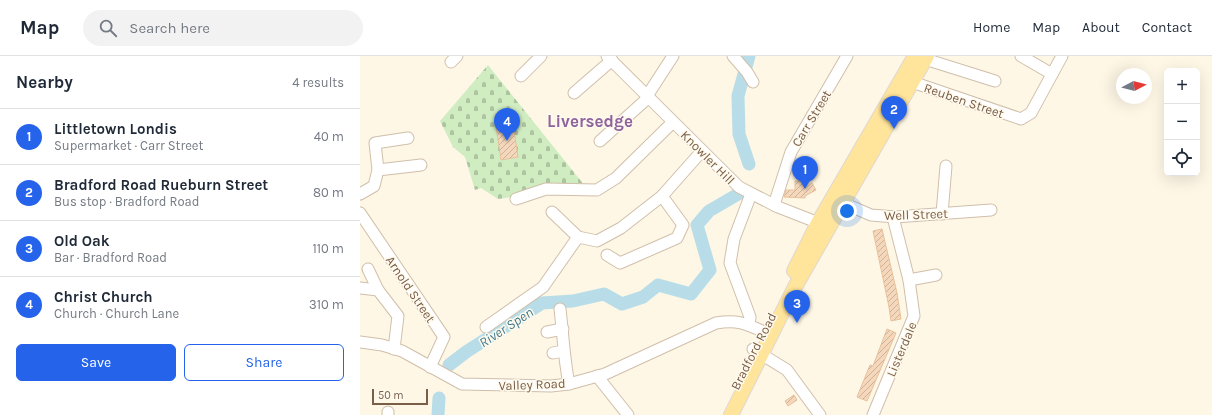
<!DOCTYPE html>
<html lang="en">
<head>
<meta charset="utf-8">
<style>
  body { margin:0; font-family:Karla,sans-serif; background:#f2f2f3; color:#1f2937 }
  .controls { position:absolute; right:12px; top:12px; display:grid; overflow:hidden; border-radius:6px; box-shadow:0 4px 16px #0002 }
  .controls button { width:36px; height:36px; display:grid; place-items:center; padding:0; border:0; border-bottom:1px solid #e0e1e3; background:#fff; color:#1f2937; font:20px sans-serif }
  .compass { position:absolute; left:756px; top:12px; width:36px; height:36px; border-radius:50%; background:#fff; box-shadow:0 4px 16px #0002; rotate:83deg }
  .scale { position:absolute; left:12px; bottom:10px; width:56px; box-sizing:border-box; padding-left:4px; border:2px solid #795e48; border-top:0; font-size:11px; line-height:14px; white-space:nowrap; color:#795e48; -webkit-text-stroke:3px #fffaed; paint-order:stroke }
  .you { position:absolute; left:487px; top:155px; width:14px; height:14px; margin:-10px; border:3px solid #fff; border-radius:50%; background:#1a73e8; box-shadow:0 0 0 6px #1a73e833 }
  .badge { display:grid; place-items:center; width:26px; height:26px; border-radius:50%; background:#2563eb; color:#fff; font-size:13px; font-weight:700 }
  .pin { position:absolute; translate:-50% -33px; filter:drop-shadow(0 1px 2px #0008) }
  .pin::after { content:''; position:absolute; top:21px; width:14px; height:12px; background:inherit; clip-path:polygon(0 0,100% 0,50% 100%) }
  .list { margin:0; padding:0; list-style:none }
  h2 { display:flex; justify-content:space-between; align-items:center; height:52px; margin:0; padding:0 16px; font-size:17px }
  h2 small { font-size:13px; font-weight:400; color:#747a83 }
  .list li { display:grid; grid-template-columns:26px 1fr auto; gap:12px; align-items:center; box-sizing:border-box; height:56px; padding:0 16px; border-top:1px solid #e0e1e3 }
  .list b { display:block; font-size:15px; white-space:nowrap }
  .list p { margin:0; font-size:13px; white-space:nowrap; color:#747a83 }
  .list em { font-size:13px; font-style:normal; color:#747a83 }
  .actions { display:flex; gap:8px; padding:12px 16px }
  .actions a { flex:1; padding:9px 0; border:1px solid #2563eb; border-radius:6px; text-align:center; font-size:14px; color:#2563eb }
  .actions .main { background:#2563eb; color:#fff }
  .icon { flex:none; width:22px; height:22px; fill:none; stroke:currentColor; stroke-width:2; stroke-linecap:round; stroke-linejoin:round }
  .map { position:relative; flex:none; width:852px; height:359px; overflow:hidden }
  header { display:flex; align-items:center; gap:24px; box-sizing:border-box; height:56px; padding:0 20px; background:#fff; border-bottom:1px solid #e0e1e3 }
  header strong { font-size:19px }
  nav { display:flex; gap:22px; margin-inline-start:auto; font-size:14px }
  .search { width:280px; height:36px; background:#f2f2f3; display:flex; align-items:center; gap:10px; box-sizing:border-box; padding:0 14px; border-radius:22px; color:#747a83; font-size:15px }
  main { display:flex }
  aside { flex:1; background:#fff }
  .map>svg:first-child { display:block }
  .cemetery { fill:url(#cemetery-stones) }
  .lines { fill:none; stroke-linecap:round; stroke-linejoin:round }
  .river { stroke:#b8dde9; stroke-width:13 }
  .building { fill:url(#building-hatch); stroke:#e9c09a }
  .minor-casing { stroke:#d0bfaa; stroke-width:13 }
  .major-casing { stroke:#dfd8d3; stroke-width:16 }
  .minor { stroke:#fff; stroke-width:11 }
  .major { stroke:#ffe49b; stroke-width:14 }
  .labels { text-anchor:middle; stroke-width:3; stroke-linejoin:round; paint-order:stroke }
  .street-label { font-size:13px; fill:#795e48; stroke:#fffaed }
  .water-label { font-size:14px; font-style:italic; fill:#407a8e; stroke:#fffaed }
  .district-label { font-size:17px; font-weight:bold; fill:#8f639d; stroke:#fffaed }
</style>
</head>
<body>
<header>
<strong>Map</strong>
<div class="search"><svg class="icon" aria-label="search" viewBox="0 0 24 24"><circle cx="10" cy="10" r="6"/><path d="M15 15l6 6"/></svg>Search here</div>
<nav><a>Home</a><a>Map</a><a>About</a><a>Contact</a></nav>
</header>
<main>
<aside>
<h2>Nearby<small>4 results</small></h2>
<ul class="list">
<li><span class="badge">1</span><div><b>Littletown Londis</b><p>Supermarket · Carr Street</p></div><em>40 m</em></li>
<li><span class="badge">2</span><div><b>Bradford Road Rueburn Street</b><p>Bus stop · Bradford Road</p></div><em>80 m</em></li>
<li><span class="badge">3</span><div><b>Old Oak</b><p>Bar · Bradford Road</p></div><em>110 m</em></li>
<li><span class="badge">4</span><div><b>Christ Church</b><p>Church · Church Lane</p></div><em>310 m</em></li>
</ul>
<div class="actions"><a class="main">Save</a><a>Share</a></div>
</aside>
<div class="map">
<svg width="852" height="359" viewBox="0 0 852 359">
  <defs>
    <pattern id="cemetery-stones" width="16" height="16" patternUnits="userSpaceOnUse"><rect width="16" height="16" fill="#d0edc2"/><path d="M2 7V4a2 2 0 0 1 4 0v3zM10 15v-3a2 2 0 0 1 4 0v3z" fill="#aec3a0"/></pattern>
    <pattern id="building-hatch" width="6" height="6" patternUnits="userSpaceOnUse"><rect width="6" height="6" fill="#f5d8bb"/><path d="M-1 1l2-2M0 6l6-6M5 7l2-2" fill="none" stroke="#cbb29a"/></pattern>
  </defs>
  <rect width="100%" height="100%" fill="#fef7e6"/>
  <!-- cemetery -->
  <path class="cemetery" d="M128,9L225,130L138,143L121,132L115,134L105,101L93,91L80,65Z"/>
  <g class="lines">
    <!-- river -->
    <g class="river">
      <path d="M389,108L379,78L378,40L389,0"/>
      <path d="M89,309L106,296L182,247L213,245L244,238L262,248L283,241L298,229L331,238L350,214L337,169L349,155L380,137"/>
      <path d="M78,359L79,342"/>
    </g>
  </g>
  <!-- building -->
  <g class="building">
    <path d="M147,61L148,68L153,67L158,101L141,104L136,70L140,69L139,62Z"/>
    <path d="M435,125H444L445,132L452,127L456,134L445,140V142L424,141L426,134H435Z"/>
    <path d="M522,173L537,237L541,263L531,265L529,251L513,175Z"/>
    <path d="M527,273L536,277L507,345L497,341L510,309L513,310Z"/>
    <path d="M434,339L437,344L428,350L425,345Z"/>
  </g>
  <g class="lines">
    <!-- minor casing -->
    <g class="minor-casing">
      <g id="minor">
        <path d="M247,0L379,131L418,151L464,169"/>
        <path d="M373,0L387,16L393,26"/>
        <path d="M661,0L692,18"/>
        <path d="M565,3L635,25"/>
        <path d="M91,6L97,0"/>
        <path d="M161,20L181,0"/>
        <path d="M552,26L661,63L671,57L702,0"/>
        <path d="M214,37L252,4"/>
        <path d="M287,40L313,0"/>
        <path d="M240,85L289,41"/>
        <path d="M18,114L61,109"/>
        <path d="M0,138L14,130L18,114L15,87L48,82"/>
        <path d="M156,143L186,133L237,134L256,122L313,66"/>
        <path d="M483,147L511,159L535,161L631,154"/>
        <path d="M414,149L431,96L487,0"/>
        <path d="M192,156L218,181L237,185L261,172L302,140L342,95"/>
        <path d="M0,157L84,281L70,311"/>
        <path d="M582,158L586,110"/>
        <path d="M247,199L260,207L317,182L323,169L302,140"/>
        <path d="M8,213L18,234L38,260L34,293"/>
        <path d="M549,224L576,219"/>
        <path d="M0,232L18,234"/>
        <path d="M200,253C203,278 204,303 209,328"/>
        <path d="M389,269L390,261L370,207L374,183L391,138"/>
        <path d="M126,271L183,231L218,181"/>
        <path d="M187,276L203,273"/>
        <path d="M0,286L22,289L42,295L102,328L191,330L209,328L245,318L356,267C381,263 388,269 411,279"/>
        <path d="M393,293L427,314L460,359"/>
        <path d="M193,297L203,295"/>
        <path d="M237,320L268,359"/>
        <path d="M28,359V356"/>
        <path d="M513,359L554,260L549,224L533,161"/>
      </g>
    </g>
    <!-- major casing -->
    <g class="major-casing">
      <g id="major">
        <path d="M434,215L458,167L555,0"/>
        <path d="M371,359L436,229L567,0"/>
      </g>
    </g>
    <!-- minor -->
    <use href="#minor" class="minor"/>
    <!-- major -->
    <use href="#major" class="major"/>
  </g>
  <g class="labels">
    <!-- street labels -->
    <g class="street-label">
      <text transform="translate(604 44) rotate(19)" y="5">Reuben Street</text>
      <text transform="translate(451 62) rotate(-59)" y="5">Carr Street</text>
      <text transform="translate(348 101) rotate(45)" y="5">Knowler Hill</text>
      <text transform="translate(556 158) rotate(-2)" y="5">Well Street</text>
      <text transform="translate(51 233) rotate(56)" y="5">Arnold Street</text>
      <text transform="translate(541 293) rotate(-67)" y="5">Listerdale</text>
      <text transform="translate(393 295) rotate(-63)" y="5">Bradford Road</text>
      <text transform="translate(172 328) rotate(-2)" y="5">Valley Road</text>
    </g>
    <!-- water labels -->
    <g class="water-label">
      <text transform="translate(146 271) rotate(-33)" y="5">River Spen</text>
    </g>
    <!-- district labels -->
    <g class="district-label">
      <text x="230" y="71">Liversedge</text>
    </g>
  </g>
</svg>
<div class="controls">
<button>+</button>
<button>−</button>
<button><svg class="icon" aria-label="locate" viewBox="0 0 24 24"><circle cx="12" cy="12" r="6"/><path d="M12 2v4M12 18v4M2 12h4M18 12h4"/></svg></button>
</div>
<svg class="compass" viewBox="-18 -18 36 36"><path d="M0-13l5 13h-10z" fill="#e53935"/><path d="M0 13l5-13h-10z" fill="#747a83"/></svg>
<div class="scale">50 m</div>
<div class="you"></div>
<div class="pin badge" style="left:445px;top:133px">1</div>
<div class="pin badge" style="left:534px;top:73px">2</div>
<div class="pin badge" style="left:437px;top:267px">3</div>
<div class="pin badge" style="left:147px;top:85px">4</div>
</div>
</main>
</body>
</html>
